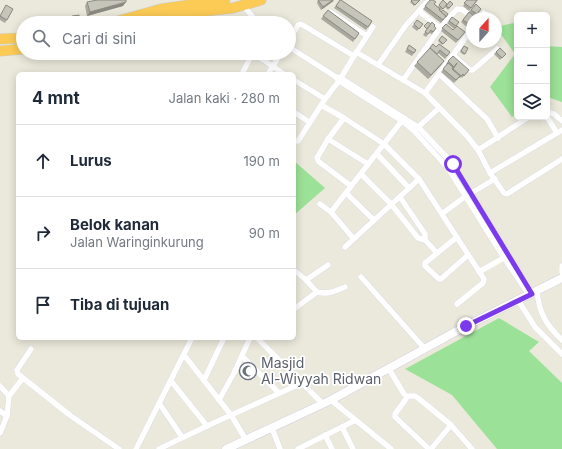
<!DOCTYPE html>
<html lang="id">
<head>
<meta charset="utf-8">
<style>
  body { margin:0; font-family:Inter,sans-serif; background:#f6f6f7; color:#1f2937 }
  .controls { position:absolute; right:12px; top:12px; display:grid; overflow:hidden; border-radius:6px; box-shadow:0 2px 10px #0003 }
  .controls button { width:36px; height:36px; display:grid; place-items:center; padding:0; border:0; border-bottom:1px solid #e0e1e3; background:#fff; color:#1f2937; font:20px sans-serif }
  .compass { position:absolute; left:466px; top:12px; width:36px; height:36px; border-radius:50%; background:#fff; box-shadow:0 2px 10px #0003; rotate:21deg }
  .stop { position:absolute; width:12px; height:12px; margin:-9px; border:3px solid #7c3aed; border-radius:50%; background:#fff }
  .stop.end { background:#7c3aed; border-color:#fff; box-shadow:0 1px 4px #0008 }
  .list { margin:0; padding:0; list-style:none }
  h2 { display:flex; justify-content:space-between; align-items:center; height:52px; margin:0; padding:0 16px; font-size:17px }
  h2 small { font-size:13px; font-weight:400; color:#747a83 }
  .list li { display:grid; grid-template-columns:26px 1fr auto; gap:12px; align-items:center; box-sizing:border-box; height:72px; padding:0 16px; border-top:1px solid #e0e1e3 }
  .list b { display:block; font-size:15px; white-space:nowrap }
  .list p { margin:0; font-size:13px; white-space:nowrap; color:#747a83 }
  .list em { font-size:13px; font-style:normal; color:#747a83 }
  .icon { flex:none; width:22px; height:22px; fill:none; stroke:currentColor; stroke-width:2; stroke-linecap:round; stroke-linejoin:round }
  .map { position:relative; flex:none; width:562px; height:449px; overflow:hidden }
  .search { position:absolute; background:#fff; box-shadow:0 2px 10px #0003; left:16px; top:16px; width:280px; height:44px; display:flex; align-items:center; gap:10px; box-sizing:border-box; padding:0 14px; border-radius:22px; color:#747a83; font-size:15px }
  .panel { position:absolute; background:#fff; box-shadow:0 2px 10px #0003; left:16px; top:72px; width:280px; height:268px; border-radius:6px }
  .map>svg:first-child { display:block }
  .green { fill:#9ce198 }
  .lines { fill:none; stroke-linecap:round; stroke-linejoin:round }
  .street-casing { stroke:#d2d0e2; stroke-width:6 }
  .secondary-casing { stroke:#d2d0e2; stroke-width:9 }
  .highway-casing { stroke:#ccc; stroke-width:11 }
  .street { stroke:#fff; stroke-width:5.5 }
  .secondary { stroke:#fff; stroke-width:8 }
  .highway { stroke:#fbcb56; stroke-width:10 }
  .wall { fill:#aaa9a0 }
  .shaded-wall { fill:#8b8a82 }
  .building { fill:#c6c5ba; stroke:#8b8a82 }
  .route { stroke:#7c3aed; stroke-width:5 }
  .labels { text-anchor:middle; stroke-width:3.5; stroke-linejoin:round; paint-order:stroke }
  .worship-label { font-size:14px; fill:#5b616d; stroke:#fff; text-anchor:start }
</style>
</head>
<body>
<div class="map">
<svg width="562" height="449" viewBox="0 0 562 449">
  <rect width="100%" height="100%" fill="#ebe9db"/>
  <!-- green -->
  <g class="green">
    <path d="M513,23L517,27V114L512,117L490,87L515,54L496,27Z"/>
    <path d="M547,46L562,47V102L547,97Z"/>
    <path d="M294,161L325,188L294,215Z"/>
    <path d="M499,318L539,342L529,351L562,383V449H497L452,395L405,369Z"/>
  </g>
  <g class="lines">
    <!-- street casing -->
    <g class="street-casing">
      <g id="street">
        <path d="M247,10L258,23"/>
        <path d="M419,11L440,28"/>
        <path d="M330,12L367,36"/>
        <path d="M481,18L484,13"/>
        <path d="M289,40L298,25L301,24L354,56"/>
        <path d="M289,47L336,77L341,78L418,127L453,164L532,294"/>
        <path d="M356,52L425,93L468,137L478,150L490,173L504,193L507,194L562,159"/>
        <path d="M251,53L262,59L284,74"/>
        <path d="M453,55L470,70H473L497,49"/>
        <path d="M378,65L406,25L429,0"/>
        <path d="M242,74L252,54"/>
        <path d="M268,74L281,53"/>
        <path d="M439,74L487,119L498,138"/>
        <path d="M336,77L339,81L402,121L414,131L448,168L504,258L529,295"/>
        <path d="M294,80L325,99"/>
        <path d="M403,80L440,28L457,9L463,10L473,18"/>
        <path d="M425,93L472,29"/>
        <path d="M321,105L344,118L384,144L419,179L484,279L483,283L457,304"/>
        <path d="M294,112L309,122"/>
        <path d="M547,112L554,114L562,121"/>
        <path d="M547,117L557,133"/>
        <path d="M344,118L328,139L317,158L318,161L351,186"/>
        <path d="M416,129L439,108"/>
        <path d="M328,139L368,164"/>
        <path d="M294,141H298L325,99L339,81L354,56L373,27"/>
        <path d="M478,150L529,117"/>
        <path d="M377,154L409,188"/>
        <path d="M490,173L562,130"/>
        <path d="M361,174L391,204L418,238L425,240L437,253"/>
        <path d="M346,193L374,220"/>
        <path d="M400,197L425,234V240"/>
        <path d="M320,204L331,212L353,238"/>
        <path d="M331,212L404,118"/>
        <path d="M443,213L466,196L495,179"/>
        <path d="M457,237L425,263V266L439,279H441L468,255"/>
        <path d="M345,247L419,179"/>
        <path d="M562,266V272"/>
        <path d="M294,270L306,280L317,292"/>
        <path d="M479,272L507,256"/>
        <path d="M361,277L425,349"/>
        <path d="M306,280L328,265"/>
        <path d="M537,291C539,313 546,325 562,340"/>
        <path d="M518,300L535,327L562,354"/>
        <path d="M294,309L317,292C328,295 335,291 345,287"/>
        <path d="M257,338L323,404"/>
        <path d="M31,349L17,370L18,374L71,416L119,449"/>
        <path d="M184,355L231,415L246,440"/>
        <path d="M242,356L279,393"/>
        <path d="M389,369L404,394"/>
        <path d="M204,380L224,338"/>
        <path d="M171,381L207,426"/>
        <path d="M0,386L9,396"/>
        <path d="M408,396H415L418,398L451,425L431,449"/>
        <path d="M406,399L395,414V417L429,449"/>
        <path d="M219,400L234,373L250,338"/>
        <path d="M331,400L391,449"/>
        <path d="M159,403L182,437"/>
        <path d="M0,411L7,416"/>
        <path d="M451,425L472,449"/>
        <path d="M342,427L353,449"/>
        <path d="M272,428L280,449"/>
        <path d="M0,433L7,416L9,396L23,378"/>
        <path d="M325,435L332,449"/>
        <path d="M136,449L192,338"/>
        <path d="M159,449L207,426L302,383"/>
        <path d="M298,449L356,420"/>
      </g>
    </g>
    <!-- secondary casing -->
    <g class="secondary-casing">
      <path id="secondary" d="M226,449L331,400L466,326L562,278"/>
    </g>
    <!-- highway casing -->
    <g class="highway-casing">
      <g id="highway">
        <path d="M111,23L161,9L225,0"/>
        <path d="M145,23L164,17L187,13L233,8L261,0"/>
        <path d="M0,39L23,38"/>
        <path d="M0,51L23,49"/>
      </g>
    </g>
    <!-- street -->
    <use href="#street" class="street"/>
    <!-- secondary -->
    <use href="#secondary" class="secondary"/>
    <!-- highway -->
    <use href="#highway" class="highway"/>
  </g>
  <!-- wall -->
  <g class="wall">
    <path d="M318,0L334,1L321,10L317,3Z"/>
    <path d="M340,0L372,21L366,30L334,8Z"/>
    <path d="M412,0H420L414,6L410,2Z"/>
    <path d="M430,0L438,7L443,0L447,4L441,11L439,10L441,12L448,14L441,23L423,9Z"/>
    <path d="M467,0H478L469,11L463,6Z"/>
    <path d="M450,1L453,4L448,10L445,7Z"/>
    <path d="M87,2L123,6L87,16L85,6Z"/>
    <path d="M476,4L481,9L475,17L469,12Z"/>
    <path d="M13,9L5,23L0,20V15Z"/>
    <path d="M328,10L359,33L353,42L321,19Z"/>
    <path d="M469,12L472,23L468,28L461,22Z"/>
    <path d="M72,16L80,22L79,23H71L70,19Z"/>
    <path d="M452,17L457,25L454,29L447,23Z"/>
    <path d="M417,20L423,24L417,31L412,27Z"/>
    <path d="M432,22L434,26L436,28L432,34L429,33L426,37L423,35Z"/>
    <path d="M446,24L453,30L465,32L456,43L441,31Z"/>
    <path d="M442,36L447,40L442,45L438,41Z"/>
    <path d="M485,42H492L488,45Z"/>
    <path d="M409,45L416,50L412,56L405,52Z"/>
    <path d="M464,46L465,54L464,55L460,52Z"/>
    <path d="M436,47L448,55L445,59L438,53L436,55L441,65L428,79L414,66L430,48Z"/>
    <path d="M496,52L506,54L500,60L494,54Z"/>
    <path d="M448,61L469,70L462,78L461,77L460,78H459L454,83L441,72L447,65L446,64Z"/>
  </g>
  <!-- shaded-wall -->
  <g class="shaded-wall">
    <path d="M333,0H334L321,10L323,7Z"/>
    <path d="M126,2L123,6L87,16L90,12Z"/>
    <path d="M444,61L441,65L428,79L431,75Z"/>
  </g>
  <!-- building -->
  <g class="building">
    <path d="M97,0H126V2L90,12L87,2Z"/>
    <path d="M318,0H333L323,7Z"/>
    <path d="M340,0H341L372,21L368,27L336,6Z"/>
    <path d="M412,0H420L415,5L411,1Z"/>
    <path d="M430,0H433L436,2L434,4L440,9L439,10L446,16L443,20L425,6Z"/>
    <path d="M443,0L447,4L443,9L439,5Z"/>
    <path d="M467,0H477L471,8L464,3Z"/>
    <path d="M450,1L453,4L449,8L446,6Z"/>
    <path d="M476,4L481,9L477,14L471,10Z"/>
    <path d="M6,5L13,9L7,20L0,16Z"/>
    <path d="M328,10L359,33L355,39L323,16Z"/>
    <path d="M443,10L448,14L446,17V16L441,12Z"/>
    <path d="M469,12L476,18H472V22L470,25L463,20Z"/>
    <path d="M79,15L80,22L73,23L72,16Z"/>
    <path d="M452,17L459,22L456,26L449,21Z"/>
    <path d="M417,20L423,24L419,29L414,24Z"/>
    <path d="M428,22L431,24L427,29L424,26Z"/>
    <path d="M432,22L435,25L434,26L436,28L433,32L431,30L428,34L425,32Z"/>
    <path d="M446,24L453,30L457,26L465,32L458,40L442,28Z"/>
    <path d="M442,36L447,40L443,44L439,40Z"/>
    <path d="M433,44L436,47L439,44L450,52L447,56L440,50L437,54L430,48Z"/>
    <path d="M409,45L416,50L414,53L407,49Z"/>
    <path d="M464,46L468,48L465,54L461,51Z"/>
    <path d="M430,48L444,61L431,75L417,62Z"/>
    <path d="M500,48L506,54L502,58L496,52Z"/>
    <path d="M453,56L469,70L464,76L463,74L461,76L453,69L457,63L454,67L448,61Z"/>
    <path d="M448,63L453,67L452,69L460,76L456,80L443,69Z"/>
  </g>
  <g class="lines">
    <!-- route -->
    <path class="route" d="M453,164L532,294L466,326"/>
  </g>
  <!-- icons -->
  <defs>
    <g id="mosque-ring" transform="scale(0.9)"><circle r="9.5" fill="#fff" stroke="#6b7280" stroke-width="1.5"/><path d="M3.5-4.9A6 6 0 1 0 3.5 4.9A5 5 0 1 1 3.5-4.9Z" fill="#6b7280"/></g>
  </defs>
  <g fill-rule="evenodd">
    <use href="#mosque-ring" x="248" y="371"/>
  </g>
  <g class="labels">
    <!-- worship labels -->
    <g class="worship-label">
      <text x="261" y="368">Masjid<tspan x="261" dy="16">Al-Wiyyah Ridwan</tspan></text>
    </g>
  </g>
</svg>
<div class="controls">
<button>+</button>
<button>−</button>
<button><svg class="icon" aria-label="layers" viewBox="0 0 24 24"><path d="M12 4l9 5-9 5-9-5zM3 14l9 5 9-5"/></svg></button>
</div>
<svg class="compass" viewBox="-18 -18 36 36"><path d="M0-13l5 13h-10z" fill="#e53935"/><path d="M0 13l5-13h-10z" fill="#747a83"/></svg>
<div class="stop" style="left:453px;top:164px"></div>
<div class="stop end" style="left:466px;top:326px"></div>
<div class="search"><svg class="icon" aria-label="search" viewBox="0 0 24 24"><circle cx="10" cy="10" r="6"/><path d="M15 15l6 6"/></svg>Cari di sini</div>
<section class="panel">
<h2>4 mnt<small>Jalan kaki · 280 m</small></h2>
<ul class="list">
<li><svg class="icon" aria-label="ahead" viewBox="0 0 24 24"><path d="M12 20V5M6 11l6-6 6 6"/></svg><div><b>Lurus</b></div><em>190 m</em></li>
<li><svg class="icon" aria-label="right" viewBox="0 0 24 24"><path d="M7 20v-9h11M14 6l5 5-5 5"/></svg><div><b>Belok kanan</b><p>Jalan Waringinkurung</p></div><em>90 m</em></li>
<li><svg class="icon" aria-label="arrive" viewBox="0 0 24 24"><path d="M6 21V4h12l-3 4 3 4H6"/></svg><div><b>Tiba di tujuan</b></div></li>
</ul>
</section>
</div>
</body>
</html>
